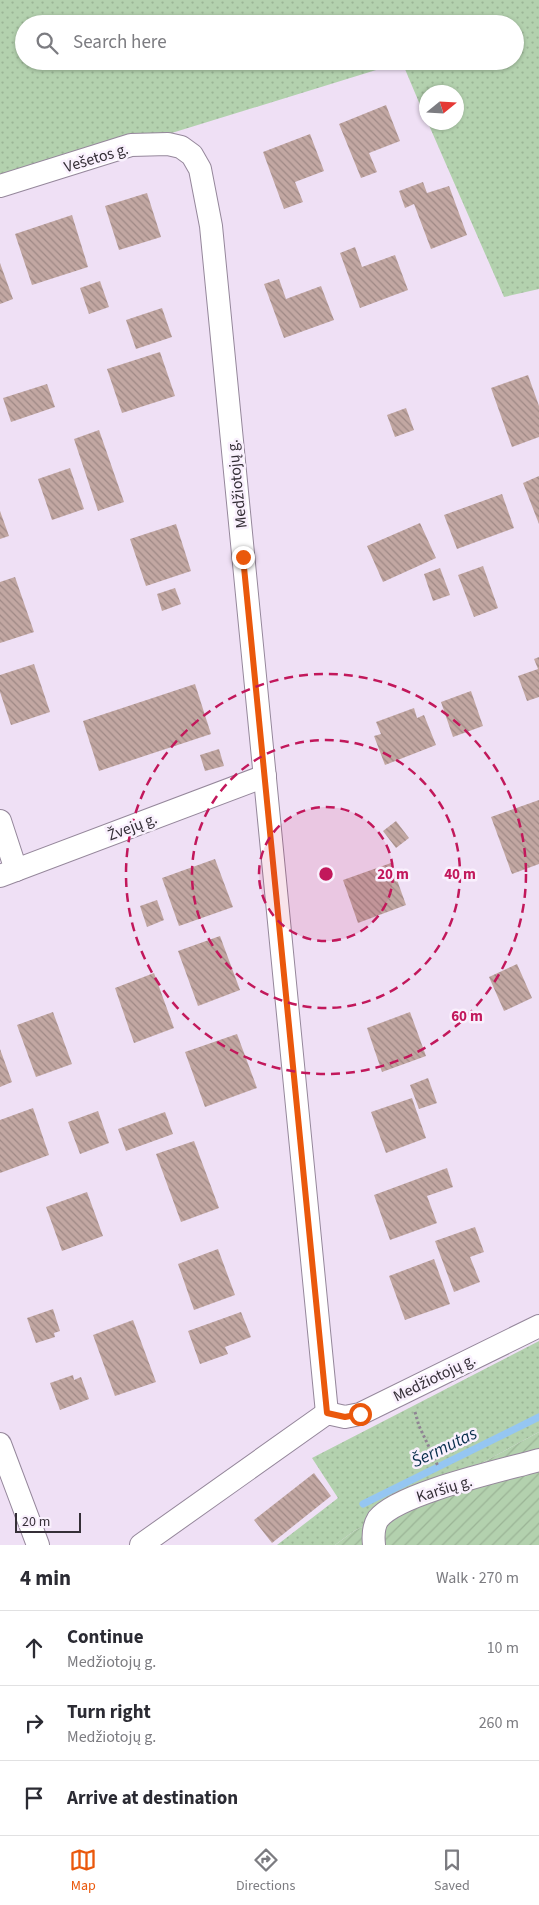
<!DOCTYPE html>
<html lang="en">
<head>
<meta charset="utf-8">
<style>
  body { margin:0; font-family:"Source Sans 3",sans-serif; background:#f7f7f7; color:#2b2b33 }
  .compass { position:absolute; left:419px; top:85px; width:45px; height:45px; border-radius:50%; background:#fff; box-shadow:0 1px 4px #0004; rotate:72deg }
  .scale { position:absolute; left:15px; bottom:12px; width:66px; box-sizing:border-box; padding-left:5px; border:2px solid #352f37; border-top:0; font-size:14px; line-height:18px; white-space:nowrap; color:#352f37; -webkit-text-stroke:4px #f9f0fd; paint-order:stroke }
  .stop { position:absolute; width:15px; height:15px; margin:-11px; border:4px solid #ea580c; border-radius:50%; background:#fff }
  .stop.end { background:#ea580c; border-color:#fff; box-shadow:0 1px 5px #0008 }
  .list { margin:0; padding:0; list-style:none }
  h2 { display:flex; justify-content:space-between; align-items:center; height:65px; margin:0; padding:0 20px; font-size:21px }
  h2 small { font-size:16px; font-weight:400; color:#7c7c81 }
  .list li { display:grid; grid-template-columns:32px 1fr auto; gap:15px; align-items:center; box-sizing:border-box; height:75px; padding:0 20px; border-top:1px solid #e1e1e2 }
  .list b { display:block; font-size:19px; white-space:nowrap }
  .list p { margin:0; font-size:16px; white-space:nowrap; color:#7c7c81 }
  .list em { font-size:16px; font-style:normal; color:#7c7c81 }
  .icon { flex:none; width:28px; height:28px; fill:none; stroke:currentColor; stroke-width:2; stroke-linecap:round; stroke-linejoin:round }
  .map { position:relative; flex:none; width:539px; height:1545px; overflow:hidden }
  .search { position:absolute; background:#fff; box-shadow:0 1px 4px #0004; left:15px; right:15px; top:15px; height:55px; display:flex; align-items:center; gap:12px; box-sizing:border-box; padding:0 18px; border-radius:28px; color:#7c7c81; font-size:19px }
  .sheet { height:290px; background:#fff }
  nav { display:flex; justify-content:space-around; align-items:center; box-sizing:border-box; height:70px; border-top:1px solid #e1e1e2; background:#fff; font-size:14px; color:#7c7c81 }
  nav a { display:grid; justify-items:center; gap:2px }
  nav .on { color:#ea580c }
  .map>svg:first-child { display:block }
  .grass { fill:url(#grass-dots); fill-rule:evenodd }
  .garden { fill:url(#garden-furrows) }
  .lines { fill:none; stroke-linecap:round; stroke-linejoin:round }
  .stream { stroke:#95c6f2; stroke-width:7 }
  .building { fill:url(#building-back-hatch) }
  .minor-casing { stroke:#95879b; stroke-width:24 }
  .path { stroke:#8f8493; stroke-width:3; stroke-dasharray:2.5 2.5; stroke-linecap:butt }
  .minor { stroke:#fff; stroke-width:22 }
  .route { stroke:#ea580c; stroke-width:6 }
  .ring { fill:none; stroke:#c2185b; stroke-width:2.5; stroke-dasharray:9 6 }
  .labels { text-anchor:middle; stroke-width:5; stroke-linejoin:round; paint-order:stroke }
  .street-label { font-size:16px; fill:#352f37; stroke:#f9f0fd }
  .water-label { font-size:18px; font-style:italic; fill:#082e4b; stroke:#f9f0fd }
  .centre { fill:#c2185b; stroke:#f9f0fd; stroke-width:2.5 }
  .ring-label { font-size:15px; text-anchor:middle; font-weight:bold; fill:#c2185b; stroke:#f9f0fd; stroke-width:5; stroke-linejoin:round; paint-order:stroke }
</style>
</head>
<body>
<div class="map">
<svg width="539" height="1545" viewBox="0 0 539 1545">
  <defs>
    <pattern id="grass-dots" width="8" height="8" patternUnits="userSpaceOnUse" patternTransform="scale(1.25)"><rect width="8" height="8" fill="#b3d1ae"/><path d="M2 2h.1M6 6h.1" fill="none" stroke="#9bb496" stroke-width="1.8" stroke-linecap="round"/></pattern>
    <pattern id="garden-furrows" width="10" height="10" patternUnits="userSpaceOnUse" patternTransform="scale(1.25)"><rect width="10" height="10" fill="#b3d1ae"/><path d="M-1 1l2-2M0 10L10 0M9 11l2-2" fill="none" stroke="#9bb496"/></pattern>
    <pattern id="building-back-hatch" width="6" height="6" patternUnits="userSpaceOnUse" patternTransform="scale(1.25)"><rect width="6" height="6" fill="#c2a7a2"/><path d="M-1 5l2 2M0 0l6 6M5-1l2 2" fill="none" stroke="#9e8885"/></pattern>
  </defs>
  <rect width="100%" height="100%" fill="#efe0f5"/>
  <!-- grass -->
  <g class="grass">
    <path d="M0,0H539V289L504,297L428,123L456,122V92H426V119L402,62L0,186ZM24,24H515V61H24Z"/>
    <path d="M539,1341V1432L377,1520L354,1531L335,1545H277L338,1498L312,1458Z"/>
  </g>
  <!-- garden -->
  <path class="garden" d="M539,1432V1545H335L354,1531L377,1520Z"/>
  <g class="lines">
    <!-- stream -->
    <path class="stream" d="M363,1504L539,1417"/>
  </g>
  <!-- building -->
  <g class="building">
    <path d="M386,105L400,141L369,153L377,172L361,178L339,124Z"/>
    <path d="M310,134L324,171L295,182L303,202L284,209L263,152Z"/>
    <path d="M423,182L427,193L449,186L467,235L431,249L414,204L405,208L399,191Z"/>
    <path d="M147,193L161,237L119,250L105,206Z"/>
    <path d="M72,215L88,267L32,285L15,234Z"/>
    <path d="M355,247L362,267L395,255L408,290L360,308L340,253Z"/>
    <path d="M0,263L13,299L0,304Z"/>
    <path d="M279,279L286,299L321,286L334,320L284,338L264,284Z"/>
    <path d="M100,281L109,307L89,314L80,288Z"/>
    <path d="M162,308L172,337L136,349L126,320Z"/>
    <path d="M160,352L175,396L122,413L107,369Z"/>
    <path d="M528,375L539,406V437L512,447L491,388Z"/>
    <path d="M47,384L55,407L11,422L3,398Z"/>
    <path d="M406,408L414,430L395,437L387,415Z"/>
    <path d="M99,430L124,502L98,511L74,439Z"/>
    <path d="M70,468L84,509L52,520L38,479Z"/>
    <path d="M539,476V524L523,483Z"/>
    <path d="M502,494L514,528L457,549L444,515Z"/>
    <path d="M0,511L9,536L0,539Z"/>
    <path d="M420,523L436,558L383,582L367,546Z"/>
    <path d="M176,524L191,571L146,586L130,539Z"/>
    <path d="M483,566L498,608L474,617L458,575Z"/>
    <path d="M440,568L450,595L433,601L424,574Z"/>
    <path d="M15,577L34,632L0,643V582Z"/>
    <path d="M175,588L181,604L162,611L157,594Z"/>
    <path d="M539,657V697L527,701L518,676L538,669L534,659Z"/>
    <path d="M34,664L50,712L11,725L0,692V675Z"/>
    <path d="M195,684L211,734L99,771L83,721Z"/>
    <path d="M471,691L483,726L453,737L441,702Z"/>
    <path d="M414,708L417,718L424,715L436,745L385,765L374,736L381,734L376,722Z"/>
    <path d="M219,749L224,766L205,771L200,755Z"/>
    <path d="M539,800V864L512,874L491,817Z"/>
    <path d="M396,821L409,838L396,848L383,831Z"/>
    <path d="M215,859L233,907L179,926L162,878Z"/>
    <path d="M391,863L406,905L358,923L343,880Z"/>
    <path d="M157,900L164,920L147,927L140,906Z"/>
    <path d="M220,936L240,990L198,1006L178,951Z"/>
    <path d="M517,964L532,998L504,1011L489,977Z"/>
    <path d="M154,973L174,1028L134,1043L115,988Z"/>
    <path d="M53,1012L72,1064L36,1077L17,1025Z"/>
    <path d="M410,1012L426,1056L382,1072L367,1028Z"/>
    <path d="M237,1034L257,1088L205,1107L185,1052Z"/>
    <path d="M0,1049L12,1082L0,1087Z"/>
    <path d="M428,1078L437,1103L419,1109L410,1085Z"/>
    <path d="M412,1098L426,1138L386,1153L371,1112Z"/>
    <path d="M33,1108L49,1155L0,1173V1120Z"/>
    <path d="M98,1111L109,1143L80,1154L68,1122Z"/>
    <path d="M165,1112L173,1134L126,1151L118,1129Z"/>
    <path d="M194,1141L219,1208L181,1222L156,1154Z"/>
    <path d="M447,1168L453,1187L427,1196L437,1223L390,1240L374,1195Z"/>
    <path d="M87,1192L103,1236L62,1251L46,1207Z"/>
    <path d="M475,1227L484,1252L470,1257L480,1282L454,1292L435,1241Z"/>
    <path d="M218,1249L235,1295L194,1310L178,1264Z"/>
    <path d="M434,1259L450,1304L405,1320L389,1276Z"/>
    <path d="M53,1309L60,1331L54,1333L55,1337L36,1343L27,1318Z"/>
    <path d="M241,1312L251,1337L225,1347L228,1354L200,1364L188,1331Z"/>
    <path d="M133,1320L156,1382L115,1396L93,1335Z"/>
    <path d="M73,1375L74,1380L81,1377L89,1399L60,1410L50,1383Z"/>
    <path d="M314,1473L331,1496L272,1543L254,1520Z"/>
  </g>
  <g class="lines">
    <!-- minor casing -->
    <g class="minor-casing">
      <g id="minor">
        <path d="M0,186L131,145L168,144L181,147L192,155L200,169L211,226L327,1413"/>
        <path d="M0,821L16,870"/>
        <path d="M0,876L265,776"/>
        <path d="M0,1444L38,1545"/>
        <path d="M141,1545L327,1413L345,1417L360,1414L539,1326"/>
        <path d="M374,1545C373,1536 373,1527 378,1519C398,1493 504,1470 539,1460"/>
      </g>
    </g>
    <!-- path -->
    <path class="path" d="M415,1412L419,1426L438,1466"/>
    <!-- minor -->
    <use href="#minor" class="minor"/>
  </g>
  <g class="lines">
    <!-- route -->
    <path class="route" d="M243,557L327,1413L345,1417L360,1414"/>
  </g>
  <!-- distance rings -->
  <circle cx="326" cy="874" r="67" fill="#c2185b" fill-opacity=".12"/>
  <g class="ring">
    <circle cx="326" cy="874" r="67"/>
    <circle cx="326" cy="874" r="134"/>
    <circle cx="326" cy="874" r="200"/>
  </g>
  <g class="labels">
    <!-- street labels -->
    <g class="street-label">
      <text transform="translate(96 157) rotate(-17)" y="6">Vešetos g.</text>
      <text transform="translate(236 484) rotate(-96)" y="6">Medžiotojų g.</text>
      <text transform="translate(132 826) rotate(-21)" y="6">Žvejų g.</text>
      <text transform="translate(434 1377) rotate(-26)" y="6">Medžiotojų g.</text>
      <text transform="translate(444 1488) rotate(-17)" y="6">Karšių g.</text>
    </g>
    <!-- water labels -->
    <g class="water-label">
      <text transform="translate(444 1447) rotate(-26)" y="6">Šermutas</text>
    </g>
  </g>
  <circle cx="326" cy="874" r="8" class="centre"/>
  <g class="ring-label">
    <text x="393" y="879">20 m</text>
    <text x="460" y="879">40 m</text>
    <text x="467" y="1021">60 m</text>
  </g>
</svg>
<svg class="compass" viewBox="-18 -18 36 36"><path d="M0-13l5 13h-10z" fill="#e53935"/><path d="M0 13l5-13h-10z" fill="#7c7c81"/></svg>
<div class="scale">20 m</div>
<div class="stop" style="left:360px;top:1414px"></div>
<div class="stop end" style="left:243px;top:557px"></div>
<div class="search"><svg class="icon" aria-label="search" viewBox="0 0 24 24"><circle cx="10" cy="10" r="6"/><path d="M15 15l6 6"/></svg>Search here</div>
</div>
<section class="sheet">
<h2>4 min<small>Walk · 270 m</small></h2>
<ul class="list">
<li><svg class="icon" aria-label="ahead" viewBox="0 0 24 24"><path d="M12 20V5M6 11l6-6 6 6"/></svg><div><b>Continue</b><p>Medžiotojų g.</p></div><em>10 m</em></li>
<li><svg class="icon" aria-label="right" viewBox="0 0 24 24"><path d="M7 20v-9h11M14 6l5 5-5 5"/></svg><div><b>Turn right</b><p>Medžiotojų g.</p></div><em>260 m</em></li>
<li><svg class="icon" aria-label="arrive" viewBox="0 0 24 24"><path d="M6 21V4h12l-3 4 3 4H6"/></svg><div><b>Arrive at destination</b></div></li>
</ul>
</section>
<nav>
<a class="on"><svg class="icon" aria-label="map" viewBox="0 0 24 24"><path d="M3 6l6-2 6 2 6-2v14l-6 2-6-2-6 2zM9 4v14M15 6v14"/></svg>Map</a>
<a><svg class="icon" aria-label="directions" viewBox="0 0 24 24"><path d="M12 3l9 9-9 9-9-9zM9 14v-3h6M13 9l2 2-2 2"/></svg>Directions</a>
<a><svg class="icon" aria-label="saved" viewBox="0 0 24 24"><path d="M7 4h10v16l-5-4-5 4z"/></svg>Saved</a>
</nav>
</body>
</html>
